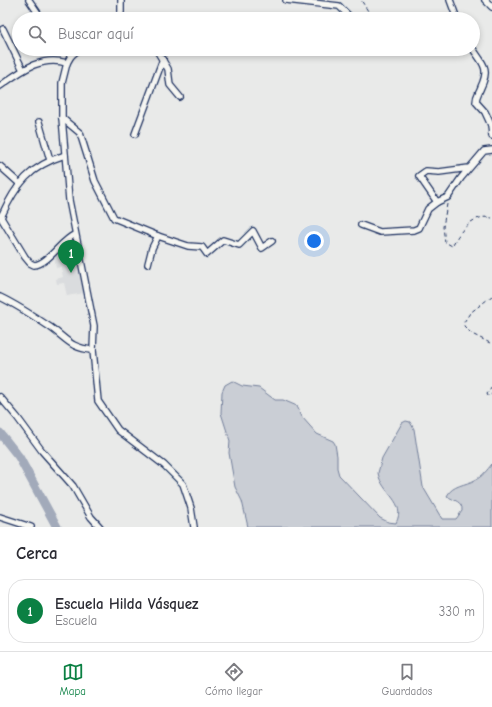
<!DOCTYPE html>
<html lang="es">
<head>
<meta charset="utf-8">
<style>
  body { margin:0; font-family:"Comic Neue",sans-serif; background:#f2f2f3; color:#2b2b33 }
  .you { position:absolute; left:314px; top:241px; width:14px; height:14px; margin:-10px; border:3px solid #fff; border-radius:50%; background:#1a73e8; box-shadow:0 0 0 6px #1a73e833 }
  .badge { display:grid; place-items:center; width:26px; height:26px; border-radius:50%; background:#0b8043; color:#fff; font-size:13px; font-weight:700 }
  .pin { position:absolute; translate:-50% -33px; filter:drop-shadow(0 1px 2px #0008) }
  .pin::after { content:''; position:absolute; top:21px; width:14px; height:12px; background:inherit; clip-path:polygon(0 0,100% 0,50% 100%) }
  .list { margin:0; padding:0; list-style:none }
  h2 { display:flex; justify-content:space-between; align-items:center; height:52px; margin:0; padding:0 16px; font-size:17px }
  h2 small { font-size:13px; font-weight:400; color:#7c7c81 }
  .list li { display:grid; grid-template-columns:26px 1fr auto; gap:12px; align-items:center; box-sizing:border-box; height:64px; margin:0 8px 8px; padding:0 8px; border:1px solid #e1e1e2; border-radius:16px }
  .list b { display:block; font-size:15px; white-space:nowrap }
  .list p { margin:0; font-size:13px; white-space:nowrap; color:#7c7c81 }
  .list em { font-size:13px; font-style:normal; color:#7c7c81 }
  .icon { flex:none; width:22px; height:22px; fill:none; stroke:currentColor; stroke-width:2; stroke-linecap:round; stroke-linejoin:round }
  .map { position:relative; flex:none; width:492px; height:527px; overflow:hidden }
  .search { position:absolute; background:#fff; box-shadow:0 2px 6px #0003; left:12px; right:12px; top:12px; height:44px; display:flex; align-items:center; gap:10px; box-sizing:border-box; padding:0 14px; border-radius:22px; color:#7c7c81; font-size:15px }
  .sheet { height:124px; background:#fff }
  nav { display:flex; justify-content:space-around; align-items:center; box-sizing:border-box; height:56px; border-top:1px solid #e1e1e2; background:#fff; font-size:11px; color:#7c7c81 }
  nav a { display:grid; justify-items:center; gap:2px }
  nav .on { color:#0b8043 }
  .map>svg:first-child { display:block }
  .built { fill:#dadcde }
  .green { fill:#caced5; stroke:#727e9a }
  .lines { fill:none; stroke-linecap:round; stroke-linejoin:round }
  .river { stroke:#a2aaba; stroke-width:9 }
  .minor-casing { stroke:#1b2f5e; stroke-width:8 }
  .path { stroke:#1b2f5e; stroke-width:1; stroke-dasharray:4 3; stroke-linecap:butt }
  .minor { stroke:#f6f6f2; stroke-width:5.5 }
</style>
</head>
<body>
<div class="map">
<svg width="492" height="527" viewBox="0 0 492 527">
  <rect width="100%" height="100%" fill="#e9eae9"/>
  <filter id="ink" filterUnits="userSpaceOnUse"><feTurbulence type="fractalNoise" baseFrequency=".025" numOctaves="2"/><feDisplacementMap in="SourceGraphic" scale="8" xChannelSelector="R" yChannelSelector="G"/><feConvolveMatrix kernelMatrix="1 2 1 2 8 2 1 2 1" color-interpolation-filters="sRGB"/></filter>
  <g filter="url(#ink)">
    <!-- built -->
    <path class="built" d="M75,247L84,293L67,296L64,283L57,284L56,279L63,277L61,267L56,268L54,256L65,254L64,249Z"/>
    <!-- green -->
    <path class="green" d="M232,381L242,386L259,388L275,400H283L297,406L302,417L317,434L333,441L335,444L337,456V468L339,475L380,518L388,522L396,523C407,502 382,494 378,473L382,458L402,423L406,421L410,422L414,429L423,487L442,519H456L462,511C463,501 454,501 447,496C452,485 466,485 475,480C482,477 487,470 492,464V527H248L242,501L235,487L229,453L230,441L221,413L222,392L225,385Z"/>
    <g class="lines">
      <!-- river -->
      <path class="river" d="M0,433L19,457L57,527"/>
      <!-- minor casing -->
      <g class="minor-casing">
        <g id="minor">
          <path d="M29,0L42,19"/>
          <path d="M286,0L339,6L352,19"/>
          <path d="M450,0L457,19"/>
          <path d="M485,0L492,7"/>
          <path d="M119,19L121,12V0"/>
          <path d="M3,29L23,70"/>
          <path d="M66,49L71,56"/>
          <path d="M79,49L71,56L67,63L62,83V118L69,200L94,326L93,350L98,401L118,430L164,465L183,484L191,508L194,527"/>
          <path d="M156,49L168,69L170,85L180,97"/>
          <path d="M389,49L397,51"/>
          <path d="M473,49C483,64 490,68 481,87C479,93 476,95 476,102L485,112L491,125L492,136"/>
          <path d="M0,86C21,71 41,55 67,63"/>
          <path d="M62,118L80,133L95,181L114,218L158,236L188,246L202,247L207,254L223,240L239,245L253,231L262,248L272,241"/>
          <path d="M39,122L50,160"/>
          <path d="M135,134L163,59"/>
          <path d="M0,166L20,184"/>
          <path d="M469,168L439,172L426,171L419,176L437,202L448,197L461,178L484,151L492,150"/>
          <path d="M0,216L25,257L30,263L34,265C48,264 61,241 74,235"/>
          <path d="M1,217C16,184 30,166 65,155"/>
          <path d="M361,225L380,232L414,230L419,228L428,209L437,202"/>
          <path d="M148,264L152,248L158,236"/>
          <path d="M0,297C17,305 35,317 50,327C67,339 70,348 93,350"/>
          <path d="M0,397L17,417L42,451L73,486L91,517L100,527"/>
          <path d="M0,517L31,527"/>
        </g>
      </g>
      <!-- path -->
      <g class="path">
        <path d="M357,19L368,11L361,0"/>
        <path d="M447,204L443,227L445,242L452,246C460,231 473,213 492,218"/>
        <path d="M492,296L470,313L464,322V326L472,334L492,344"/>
        <path d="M492,387L487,394L488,396L492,394"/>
      </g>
      <!-- minor -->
      <use href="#minor" class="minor"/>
    </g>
  </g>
</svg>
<div class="you"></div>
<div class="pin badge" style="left:71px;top:273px">1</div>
<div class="search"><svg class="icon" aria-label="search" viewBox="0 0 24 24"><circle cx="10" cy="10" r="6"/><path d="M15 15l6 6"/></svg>Buscar aquí</div>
</div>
<section class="sheet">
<h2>Cerca<small></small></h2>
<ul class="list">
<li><span class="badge">1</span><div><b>Escuela Hilda Vásquez</b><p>Escuela</p></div><em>330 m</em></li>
</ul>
</section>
<nav>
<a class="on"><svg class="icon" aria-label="map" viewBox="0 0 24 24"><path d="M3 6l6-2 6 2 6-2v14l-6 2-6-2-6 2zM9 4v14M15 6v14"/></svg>Mapa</a>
<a><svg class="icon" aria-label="directions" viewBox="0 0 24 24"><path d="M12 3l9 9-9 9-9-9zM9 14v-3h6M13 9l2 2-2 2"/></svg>Cómo llegar</a>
<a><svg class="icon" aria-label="saved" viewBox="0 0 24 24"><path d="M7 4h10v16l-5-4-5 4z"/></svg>Guardados</a>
</nav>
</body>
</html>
